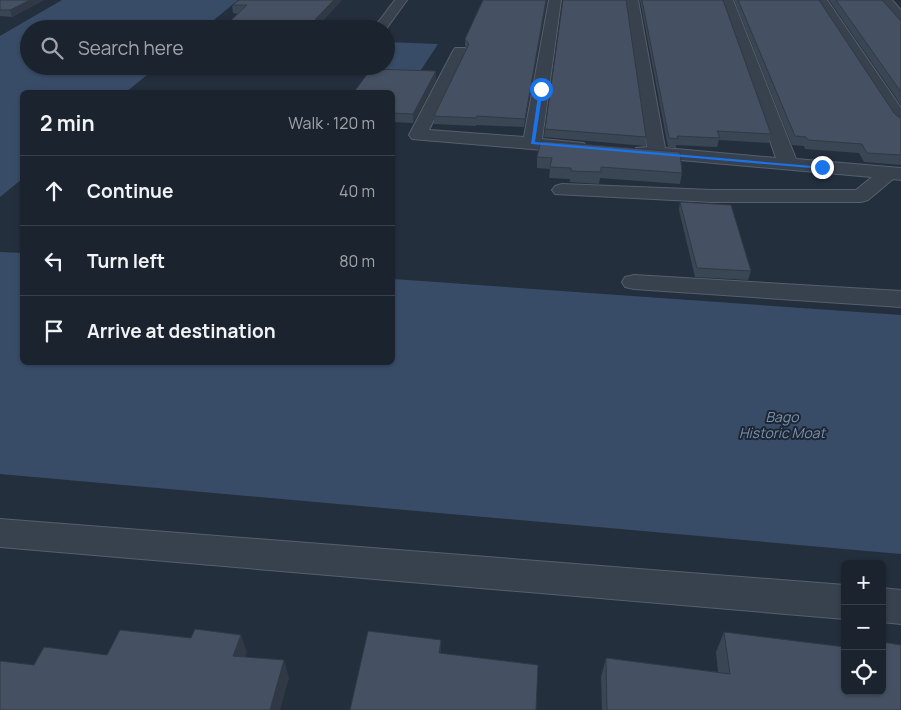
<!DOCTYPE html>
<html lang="en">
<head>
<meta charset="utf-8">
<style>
  body { margin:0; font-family:Manrope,sans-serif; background:#242b36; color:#f1f3f6 }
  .controls { position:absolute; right:15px; bottom:15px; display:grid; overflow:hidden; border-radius:8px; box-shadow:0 1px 4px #0004 }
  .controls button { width:45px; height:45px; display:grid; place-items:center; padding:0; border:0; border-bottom:1px solid #39404a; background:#1b232e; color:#f1f3f6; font:25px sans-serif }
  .stop { position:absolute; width:15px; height:15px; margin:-11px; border:4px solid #1a73e8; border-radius:50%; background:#fff }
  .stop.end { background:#1a73e8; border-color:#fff; box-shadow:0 1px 5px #0008 }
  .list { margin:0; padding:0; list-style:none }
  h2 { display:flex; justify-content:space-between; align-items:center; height:65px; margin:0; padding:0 20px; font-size:21px }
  h2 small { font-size:16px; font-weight:400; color:#a0a4aa }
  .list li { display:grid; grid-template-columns:32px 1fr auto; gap:15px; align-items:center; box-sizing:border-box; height:70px; padding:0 20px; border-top:1px solid #39404a }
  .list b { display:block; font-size:19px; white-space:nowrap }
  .list em { font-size:16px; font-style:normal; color:#a0a4aa }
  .icon { flex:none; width:28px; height:28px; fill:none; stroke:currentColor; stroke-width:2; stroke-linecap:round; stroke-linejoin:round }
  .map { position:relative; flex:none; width:901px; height:710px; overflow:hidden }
  .search { position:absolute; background:#1b232e; box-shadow:0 1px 4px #0004; left:20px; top:20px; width:375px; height:55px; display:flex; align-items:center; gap:12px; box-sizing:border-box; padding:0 18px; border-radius:28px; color:#a0a4aa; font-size:19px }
  .panel { position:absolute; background:#1b232e; box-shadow:0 1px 4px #0004; left:20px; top:90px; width:375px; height:275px; border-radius:8px }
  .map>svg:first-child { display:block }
  .water { fill:#394c67 }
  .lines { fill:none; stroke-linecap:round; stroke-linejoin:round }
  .minor-casing { stroke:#565f6c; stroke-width:2 }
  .minor { fill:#38414e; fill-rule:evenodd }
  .wall { fill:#3b4654 }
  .shaded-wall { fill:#303945 }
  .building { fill:#455162; stroke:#303945 }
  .route { fill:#1a73e8 }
  .labels { text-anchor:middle; stroke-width:4; stroke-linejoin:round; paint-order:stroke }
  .water-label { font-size:14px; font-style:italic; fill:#7c92b1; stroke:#1d2633 }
</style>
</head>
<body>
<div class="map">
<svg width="901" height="710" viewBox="0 0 901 710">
  <rect width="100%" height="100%" fill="#242f3e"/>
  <!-- water -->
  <g class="water">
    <path d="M62,0H238L203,29H29V66H158L126,92H22V179L0,197V36Z"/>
    <path d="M386,42L438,44L419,73L358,66H386Z"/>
    <path d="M0,252L22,253V362H392L393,279L901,315V554L0,474Z"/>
  </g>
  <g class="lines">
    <!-- minor casing -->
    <g class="minor-casing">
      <g id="minor">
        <path d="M395,0H407L386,29H373Z"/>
        <path d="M549,0H561L542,139L584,143L587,147L584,151L578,153L412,139L409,135L453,51L455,48H465L467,51L429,130L524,137Z"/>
        <path d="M626,0H638L665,148L776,158L721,0H733L796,159L901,168V180L893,179L868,200L861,202H712L555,194L552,190L555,186L562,184L712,190H856L872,177L636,156L634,152L636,148L647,147Z"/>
        <path d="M815,0H827L901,108V125L895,124L892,120Z"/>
        <path d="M879,0H892L901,10V22L897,21Z"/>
        <path d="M634,275L901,291V307L634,289L625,287L622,282L625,277Z"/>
        <path d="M0,519L845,585V619L0,547Z"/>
        <path d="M882,588L901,590V624L882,622Z"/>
      </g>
    </g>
    <!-- minor -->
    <use href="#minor" class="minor"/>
  </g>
  <!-- wall -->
  <g class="wall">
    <path d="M0,0H44L12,17L0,16Z"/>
    <path d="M342,0L238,14L233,13L232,5Z"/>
    <path d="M547,0L524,127L476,125V126L434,124V116L467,49L465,46V39Z"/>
    <path d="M640,0H723L771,134L769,143L719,140L717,147L676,145V148L668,147Z"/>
    <path d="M734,0H819L894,113L898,117H901V165L864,162L859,153L805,149L804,146L792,145Z"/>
    <path d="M829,0H882L901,21V105Z"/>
    <path d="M436,80L413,123L392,122V92Z"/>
    <path d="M545,129L646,137L645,146L544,137Z"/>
    <path d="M541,141L682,173L680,184L600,178L599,184L570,182V179L549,178L550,169L537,168V157Z"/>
    <path d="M680,202L751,271L748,280L695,277L679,210Z"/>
    <path d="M724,632L845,691L901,710H602L601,677L606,658L718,672L716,652Z"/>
  </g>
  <!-- shaded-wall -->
  <g class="shaded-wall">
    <path d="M30,0H44L12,17L10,10Z"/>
    <path d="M334,0H342L316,29H306Z"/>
    <path d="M546,0H547L524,127L525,119Z"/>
    <path d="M436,71V80L413,123V114Z"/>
    <path d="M241,635L247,652L239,673L233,656Z"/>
    <path d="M441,640V657L439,653Z"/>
    <path d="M284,660L289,678L280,710H270Z"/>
  </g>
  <!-- building -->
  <g class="building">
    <path d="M0,0H30L10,10H0Z"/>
    <path d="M239,0H334L306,29H222L247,5H232Z"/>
    <path d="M483,0H546L525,119L477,116L476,118L434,116L469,44L465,39Z"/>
    <path d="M563,0H626L646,137L545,129Z"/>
    <path d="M642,0H723L771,134L717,131L720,138L677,136L678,139L669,138Z"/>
    <path d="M738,0H819L894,113L898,117H901V155L867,153L862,144L808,140L806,137L795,136Z"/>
    <path d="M836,0H882L901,21V92Z"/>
    <path d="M371,69L436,71L413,114L392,113V92H354Z"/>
    <path d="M541,141L680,152L682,173L601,167V172L571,171V168L550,167L552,158L537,157Z"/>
    <path d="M680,202L731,205L751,271L697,268Z"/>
    <path d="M195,629L241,635L233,656L284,660L270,710H0V661L34,665L44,647L107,655L120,630L191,638Z"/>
    <path d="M368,631L441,640L439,653L538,665L536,710H350Z"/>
    <path d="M724,632L845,647V691H882V642L901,645V710H607L606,658L730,674Z"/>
  </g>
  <!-- route -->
  <path class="route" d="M539,88L543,89L535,142L824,167L822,169L531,144Z"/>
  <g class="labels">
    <!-- water labels -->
    <g class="water-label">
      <text x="782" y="422">Bago<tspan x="782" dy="16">Historic Moat</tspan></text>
    </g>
  </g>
</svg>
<div class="controls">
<button>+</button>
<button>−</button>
<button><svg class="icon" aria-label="locate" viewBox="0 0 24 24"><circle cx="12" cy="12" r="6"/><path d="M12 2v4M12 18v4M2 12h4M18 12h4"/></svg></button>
</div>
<div class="stop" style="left:541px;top:89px"></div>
<div class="stop end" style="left:822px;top:167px"></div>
<div class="search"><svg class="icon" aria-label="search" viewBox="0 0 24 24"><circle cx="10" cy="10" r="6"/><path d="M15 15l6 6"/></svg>Search here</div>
<section class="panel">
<h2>2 min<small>Walk · 120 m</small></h2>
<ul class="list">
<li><svg class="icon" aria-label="ahead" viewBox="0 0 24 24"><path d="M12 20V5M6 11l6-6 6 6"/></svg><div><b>Continue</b></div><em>40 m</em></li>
<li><svg class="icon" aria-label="left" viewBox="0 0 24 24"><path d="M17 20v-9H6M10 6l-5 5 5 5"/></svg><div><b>Turn left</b></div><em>80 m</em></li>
<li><svg class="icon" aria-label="arrive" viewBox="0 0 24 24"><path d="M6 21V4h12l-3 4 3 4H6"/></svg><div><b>Arrive at destination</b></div></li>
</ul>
</section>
</div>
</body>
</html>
